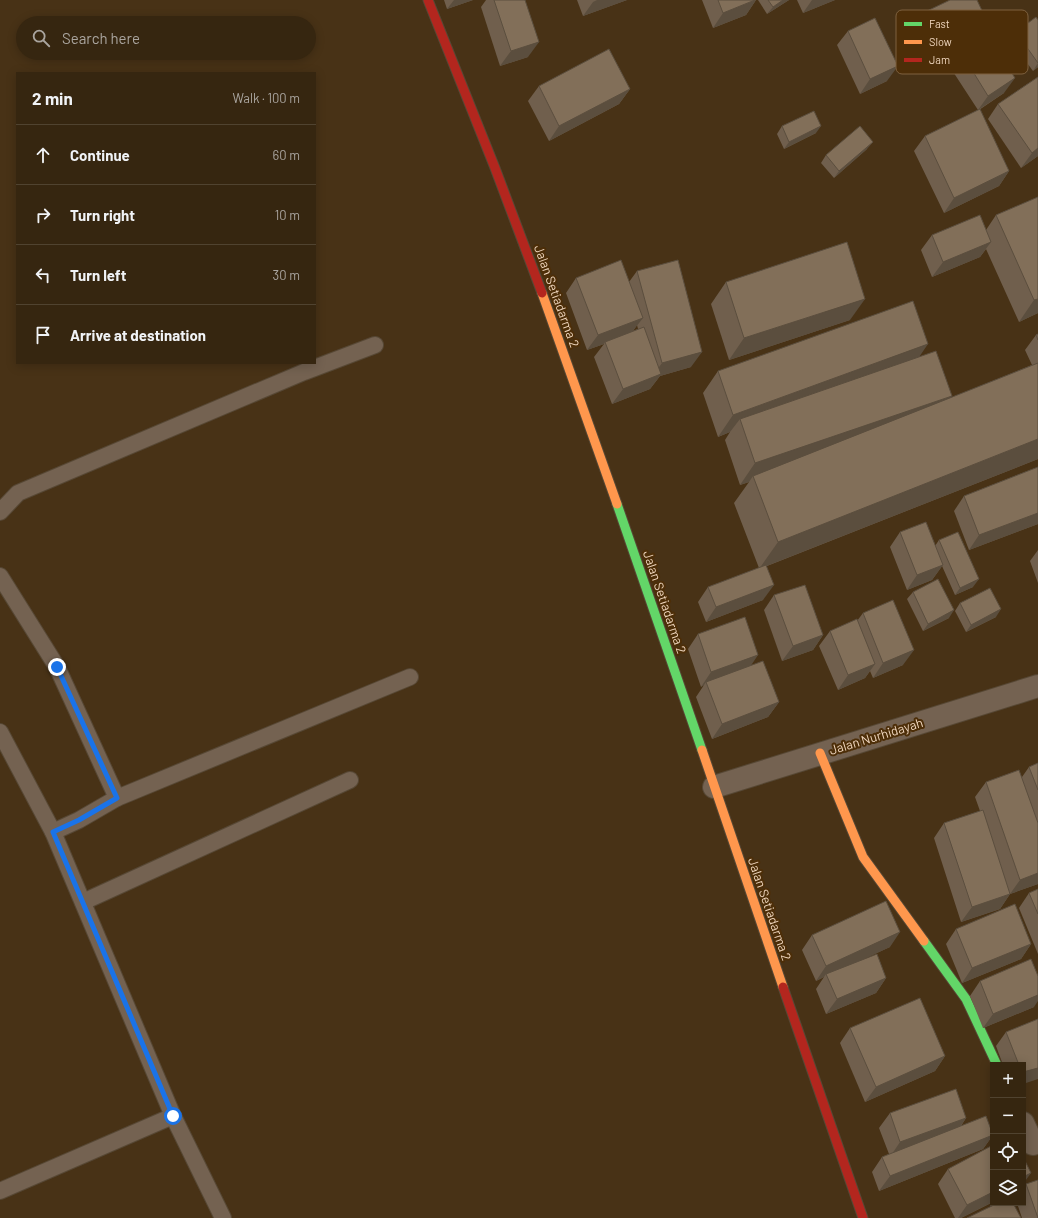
<!DOCTYPE html>
<html lang="en">
<head>
<meta charset="utf-8">
<style>
  body { margin:0; font-family:Barlow,sans-serif; background:#3d2e19; color:#f1f3f6 }
  .controls { position:absolute; right:12px; bottom:12px; display:grid; overflow:hidden; border-radius:0px; box-shadow:0 2px 10px #0003 }
  .controls button { width:36px; height:36px; display:grid; place-items:center; padding:0; border:0; border-bottom:1px solid #504330; background:#362610; color:#f1f3f6; font:20px sans-serif }
  .stop { position:absolute; width:12px; height:12px; margin:-9px; border:3px solid #1a73e8; border-radius:50%; background:#fff }
  .stop.end { background:#1a73e8; border-color:#fff; box-shadow:0 1px 4px #0008 }
  .list { margin:0; padding:0; list-style:none }
  h2 { display:flex; justify-content:space-between; align-items:center; height:52px; margin:0; padding:0 16px; font-size:17px }
  h2 small { font-size:13px; font-weight:400; color:#aaa59f }
  .list li { display:grid; grid-template-columns:26px 1fr auto; gap:12px; align-items:center; box-sizing:border-box; height:60px; padding:0 16px; border-top:1px solid #504330 }
  .list b { display:block; font-size:15px; white-space:nowrap }
  .list em { font-size:13px; font-style:normal; color:#aaa59f }
  .icon { flex:none; width:22px; height:22px; fill:none; stroke:currentColor; stroke-width:2; stroke-linecap:round; stroke-linejoin:round }
  .map { position:relative; flex:none; width:1038px; height:1218px; overflow:hidden }
  .search { position:absolute; background:#362610; box-shadow:0 2px 10px #0003; left:16px; top:16px; width:300px; height:44px; display:flex; align-items:center; gap:10px; box-sizing:border-box; padding:0 14px; border-radius:22px; color:#aaa59f; font-size:15px }
  .panel { position:absolute; background:#362610; box-shadow:0 2px 10px #0003; left:16px; top:72px; width:300px; height:292px; border-radius:0px }
  .map>svg:first-child { display:block }
  .lines { fill:none; stroke-linecap:round; stroke-linejoin:round }
  .lane-casing { stroke:#574835; stroke-width:18 }
  .street-casing { stroke:#574835; stroke-width:24 }
  .fast-casing { stroke:#574835; stroke-width:11 }
  .slow-casing { stroke:#574835; stroke-width:11 }
  .jam-casing { stroke:#574835; stroke-width:11 }
  .lane { stroke:#746251; stroke-width:16 }
  .street { stroke:#746251; stroke-width:22 }
  .fast { stroke:#63d668; stroke-width:9 }
  .slow { stroke:#ff974d; stroke-width:9 }
  .jam { stroke:#b3261e; stroke-width:9 }
  .wall { fill:#705f4d; fill-rule:evenodd }
  .shaded-wall { fill:#5b4e3e }
  .building { fill:#826f59; stroke:#5b4e3e }
  .route { stroke:#1a73e8; stroke-width:5 }
  .labels { text-anchor:middle; stroke-width:4; stroke-linejoin:round; paint-order:stroke }
  .street-label { font-size:13px; fill:#f0d7bf; stroke:#4d2e08 }
  .key { fill:#4d2e08; stroke:#7e613f; stroke-width:1 }
  .key-label { font-size:11px; fill:#f0d7bf }
</style>
</head>
<body>
<div class="map">
<svg width="1038" height="1218" viewBox="0 0 1038 1218">
  <rect width="100%" height="100%" fill="#483216"/>
  <g class="lines">
    <!-- lane casing -->
    <g class="lane-casing">
      <g id="lane">
        <path d="M0,512L18,493L304,372L375,345"/>
        <path d="M0,576L57,667L117,798L79,820L53,832"/>
        <path d="M0,732L53,832L173,1116L223,1218"/>
        <path d="M117,798L410,677"/>
        <path d="M83,902L350,780"/>
        <path d="M0,1191L173,1116"/>
      </g>
    </g>
    <!-- street casing -->
    <g class="street-casing">
      <g id="street">
        <path d="M714,787L1038,686"/>
        <path d="M1023,1123L1033,1144"/>
      </g>
    </g>
    <!-- fast casing -->
    <g class="fast-casing">
      <g id="fast">
        <path d="M617,504L702,750"/>
        <path d="M924,941L966,999L997,1065"/>
      </g>
    </g>
    <!-- slow casing -->
    <g class="slow-casing">
      <g id="slow">
        <path d="M542,293L617,504"/>
        <path d="M702,750L783,987"/>
        <path d="M820,753L863,857L924,941"/>
      </g>
    </g>
    <!-- jam casing -->
    <g class="jam-casing">
      <g id="jam">
        <path d="M428,0L495,168L542,293"/>
        <path d="M783,987L863,1218"/>
      </g>
    </g>
    <!-- lane -->
    <use href="#lane" class="lane"/>
    <!-- street -->
    <use href="#street" class="street"/>
    <!-- fast -->
    <use href="#fast" class="fast"/>
    <!-- slow -->
    <use href="#slow" class="slow"/>
    <!-- jam -->
    <use href="#jam" class="jam"/>
  </g>
  <!-- wall -->
  <g class="wall">
    <path d="M444,0H473L447,9Z"/>
    <path d="M486,0H525L528,57L500,66L481,7Z"/>
    <path d="M577,0H627L583,16Z"/>
    <path d="M702,0H756L746,15L713,28Z"/>
    <path d="M758,0H789L767,14Z"/>
    <path d="M797,0H835L803,13Z"/>
    <path d="M927,11L985,17L975,32L929,53L916,25Z"/>
    <path d="M1038,20V67L1033,71L1010,40L1016,32Z"/>
    <path d="M848,31L887,81L860,94L837,45Z"/>
    <path d="M959,49L1004,93L979,110L1009,171L999,186L944,213L914,151L925,136L978,110L948,64Z"/>
    <path d="M1038,77V156L1021,168L988,119L998,104Z"/>
    <path d="M539,86L630,89L619,104L549,141L528,101Z"/>
    <path d="M782,126L816,133L784,149L777,134Z"/>
    <path d="M867,149L834,178L821,163L826,155Z"/>
    <path d="M1038,197V313L1019,322L986,249L980,257L932,277L921,250L932,235L986,230L996,215Z"/>
    <path d="M637,271L691,367L660,376L650,389L612,404L594,357L604,344L587,350L566,293L576,278L629,282ZM637,325L638,329L633,331Z"/>
    <path d="M726,282L850,320L729,360L711,304Z"/>
    <path d="M1038,334V459L767,566L763,600L706,622L698,602L708,587L759,568L734,503L749,482L740,485L725,440L730,432L718,437L703,393L718,371L920,357L950,398L1032,365L1025,350L1036,335Z"/>
    <path d="M1038,467V524L969,550L954,511L964,496Z"/>
    <path d="M900,532L935,546L939,540L973,587L955,595L942,566L932,580L907,590L890,547Z"/>
    <path d="M1038,550V583L1030,561Z"/>
    <path d="M913,592L949,618L923,631L907,599Z"/>
    <path d="M774,595L823,635L813,650L782,661L764,610Z"/>
    <path d="M960,603L996,617L966,632L955,611Z"/>
    <path d="M863,613L903,665L873,678L870,671L865,678L838,690L819,646L830,631L857,621Z"/>
    <path d="M698,634L751,665L779,702L768,717L712,739L696,697L704,685L701,687L688,649Z"/>
    <path d="M1038,763V884L1010,894L1000,909L961,922L934,838L944,823L980,811L975,797L986,782L1022,777L1029,767Z"/>
    <path d="M1038,889V954L1019,908L1029,893Z"/>
    <path d="M956,929L1031,944L1021,959L962,983L946,944Z"/>
    <path d="M812,935L890,947L859,961L886,978L876,993L826,1014L816,989L824,977L816,981L802,950Z"/>
    <path d="M980,981L1034,1007L983,1028L970,996Z"/>
    <path d="M1038,1019L1023,1065H1003L996,1046L1006,1032Z"/>
    <path d="M850,1028L945,1056L935,1071L865,1102L840,1043Z"/>
    <path d="M890,1113L966,1118L961,1126L993,1135L983,1149L879,1191L872,1172L882,1157L889,1154L879,1128Z"/>
    <path d="M948,1169L993,1202L961,1218H955L938,1184Z"/>
    <path d="M1026,1184L1038,1218H1022L1017,1203H1023V1189Z"/>
  </g>
  <!-- shaded-wall -->
  <g class="shaded-wall">
    <path d="M454,0H473L447,9Z"/>
    <path d="M597,0H627L583,16L593,2Z"/>
    <path d="M756,0L746,15L713,28L723,13Z"/>
    <path d="M783,0H789L767,14L773,7Z"/>
    <path d="M812,0H835L803,13Z"/>
    <path d="M985,17L975,32L929,53L940,38Z"/>
    <path d="M539,42L528,57L500,66L511,51Z"/>
    <path d="M1038,63V67L1033,71Z"/>
    <path d="M898,66L887,81L860,94L870,79Z"/>
    <path d="M1015,78L1004,93L978,110L988,96Z"/>
    <path d="M630,89L619,104L549,141L559,126Z"/>
    <path d="M821,126L816,133L784,149L789,142Z"/>
    <path d="M873,142L867,149L834,178L839,171Z"/>
    <path d="M1038,148V156L1021,168L1032,153Z"/>
    <path d="M1009,171L999,186L944,213L954,198Z"/>
    <path d="M991,242L980,257L932,277L943,262Z"/>
    <path d="M865,299L850,320L729,360L744,338Z"/>
    <path d="M1038,299V313L1019,322L1034,300Z"/>
    <path d="M643,318L632,332L605,342L604,344L587,350L598,335Z"/>
    <path d="M928,344L913,366L740,419L730,432L718,437L733,415Z"/>
    <path d="M702,352L691,367L660,376L650,389L612,404L623,389L651,378L662,363Z"/>
    <path d="M952,396L937,417L753,476L749,482L740,485L755,463Z"/>
    <path d="M1038,439V459L759,569L778,542Z"/>
    <path d="M1038,513V524L969,550L979,535Z"/>
    <path d="M943,565L932,580L907,590L917,575Z"/>
    <path d="M979,579L973,587L955,595L960,588Z"/>
    <path d="M774,585L763,600L706,622L716,607Z"/>
    <path d="M1001,609L996,617L966,632L971,625Z"/>
    <path d="M954,610L949,618L923,631L928,624Z"/>
    <path d="M823,635L813,650L782,661L793,646Z"/>
    <path d="M914,650L903,665L873,678L883,663Z"/>
    <path d="M758,655L748,670L706,682L704,685L701,687L711,672Z"/>
    <path d="M875,664L865,678L838,690L848,675Z"/>
    <path d="M779,702L768,717L712,739L722,724Z"/>
    <path d="M1038,873V884L1010,894L1000,909L961,922L972,907L1010,894L1020,880Z"/>
    <path d="M900,932L890,947L827,976L826,974L824,977L816,981L826,966Z"/>
    <path d="M1031,944L1021,959L962,983L972,968Z"/>
    <path d="M886,978L876,993L826,1014L837,999Z"/>
    <path d="M1038,995V1001L1034,1007L983,1028L993,1014Z"/>
    <path d="M945,1056L935,1071L865,1102L876,1087Z"/>
    <path d="M1038,1068V1079L1023,1084V1072Z"/>
    <path d="M966,1118L956,1133L890,1157L900,1142Z"/>
    <path d="M993,1135L983,1149L879,1191L890,1176Z"/>
    <path d="M1031,1173L1023,1184V1177Z"/>
    <path d="M993,1192V1202L961,1218H958L967,1205Z"/>
  </g>
  <!-- building -->
  <g class="building">
    <path d="M494,0H525L539,42L511,51Z"/>
    <path d="M718,0H755L723,13Z"/>
    <path d="M768,0H783L773,7Z"/>
    <path d="M950,0H977L985,17L940,38L927,11Z"/>
    <path d="M1036,17L1038,20V63L1016,32Z"/>
    <path d="M875,18L898,66L870,79L848,31Z"/>
    <path d="M985,32L1015,78L988,96L959,49Z"/>
    <path d="M609,49L630,89L559,126L539,86Z"/>
    <path d="M1038,77V148L1032,153L998,104Z"/>
    <path d="M980,109L1009,171L954,198L925,136Z"/>
    <path d="M814,111L821,126L789,142L782,126Z"/>
    <path d="M860,126L873,142L839,171L826,155Z"/>
    <path d="M1038,197V299L1034,300L996,215Z"/>
    <path d="M980,215L991,242L943,262L932,235Z"/>
    <path d="M847,242L865,299L744,338L726,282Z"/>
    <path d="M621,260L643,318L598,335L576,278Z"/>
    <path d="M678,260L702,352L662,363L637,271Z"/>
    <path d="M913,301L928,344L733,415L718,371Z"/>
    <path d="M644,327L661,374L623,389L605,342Z"/>
    <path d="M1038,334V340L1036,335Z"/>
    <path d="M936,351L952,396L755,463L740,419Z"/>
    <path d="M1038,363V439L778,542L753,476Z"/>
    <path d="M1038,467V513L979,535L964,496Z"/>
    <path d="M926,522L943,565L917,575L900,532Z"/>
    <path d="M958,532L979,579L960,588L939,540Z"/>
    <path d="M766,565L774,585L716,607L708,587Z"/>
    <path d="M938,579L954,610L928,624L913,592Z"/>
    <path d="M805,585L823,635L793,646L774,595Z"/>
    <path d="M990,588L1001,609L971,625L960,603Z"/>
    <path d="M893,600L914,650L883,663L863,613Z"/>
    <path d="M745,617L758,655L711,672L698,634Z"/>
    <path d="M857,619L875,664L848,675L830,631Z"/>
    <path d="M763,661L779,702L722,724L706,682Z"/>
    <path d="M1038,763V790L1029,767Z"/>
    <path d="M1019,770L1038,823V873L1020,880L986,782Z"/>
    <path d="M983,810L1010,894L972,907L944,823Z"/>
    <path d="M1038,889V914L1029,893Z"/>
    <path d="M886,901L900,932L826,966L812,935Z"/>
    <path d="M1015,904L1031,944L972,968L956,929Z"/>
    <path d="M877,954L886,978L837,999L826,974Z"/>
    <path d="M1031,959L1038,976V995L993,1014L980,981Z"/>
    <path d="M920,998L945,1056L876,1087L850,1028Z"/>
    <path d="M1038,1019V1068L1023,1072V1065H1019L1006,1032Z"/>
    <path d="M956,1089L966,1118L900,1142L890,1113Z"/>
    <path d="M986,1116L993,1135L890,1176L882,1157Z"/>
    <path d="M993,1145V1192L967,1205L948,1169Z"/>
    <path d="M1023,1157L1031,1173L1023,1177Z"/>
    <path d="M1038,1180V1218L1026,1184Z"/>
    <path d="M998,1203H1013L1021,1218H967Z"/>
  </g>
  <g class="lines">
    <!-- route -->
    <path class="route" d="M57,667L117,798L79,820L53,832L173,1116"/>
  </g>
  <g class="labels">
    <!-- street labels -->
    <g class="street-label">
      <text transform="translate(557 296) rotate(70)" y="5">Jalan Setiadarma 2</text>
      <text transform="translate(665 602) rotate(71)" y="5">Jalan Setiadarma 2</text>
      <text transform="translate(876 736) rotate(-17)" y="5">Jalan Nurhidayah</text>
      <text transform="translate(770 909) rotate(71)" y="5">Jalan Setiadarma 2</text>
    </g>
  </g>
  <!-- legend -->
  <rect x="896" y="10" width="132" height="64" rx="6" class="key"/>
  <rect x="904" y="22" width="18" height="4" fill="#63d668"/>
  <rect x="904" y="40" width="18" height="4" fill="#ff974d"/>
  <rect x="904" y="58" width="18" height="4" fill="#b3261e"/>
  <g class="key-label">
    <text x="929" y="28">Fast</text>
    <text x="929" y="46">Slow</text>
    <text x="929" y="64">Jam</text>
  </g>
</svg>
<div class="controls">
<button>+</button>
<button>−</button>
<button><svg class="icon" aria-label="locate" viewBox="0 0 24 24"><circle cx="12" cy="12" r="6"/><path d="M12 2v4M12 18v4M2 12h4M18 12h4"/></svg></button>
<button><svg class="icon" aria-label="layers" viewBox="0 0 24 24"><path d="M12 4l9 5-9 5-9-5zM3 14l9 5 9-5"/></svg></button>
</div>
<div class="stop" style="left:173px;top:1116px"></div>
<div class="stop end" style="left:57px;top:667px"></div>
<div class="search"><svg class="icon" aria-label="search" viewBox="0 0 24 24"><circle cx="10" cy="10" r="6"/><path d="M15 15l6 6"/></svg>Search here</div>
<section class="panel">
<h2>2 min<small>Walk · 100 m</small></h2>
<ul class="list">
<li><svg class="icon" aria-label="ahead" viewBox="0 0 24 24"><path d="M12 20V5M6 11l6-6 6 6"/></svg><div><b>Continue</b></div><em>60 m</em></li>
<li><svg class="icon" aria-label="right" viewBox="0 0 24 24"><path d="M7 20v-9h11M14 6l5 5-5 5"/></svg><div><b>Turn right</b></div><em>10 m</em></li>
<li><svg class="icon" aria-label="left" viewBox="0 0 24 24"><path d="M17 20v-9H6M10 6l-5 5 5 5"/></svg><div><b>Turn left</b></div><em>30 m</em></li>
<li><svg class="icon" aria-label="arrive" viewBox="0 0 24 24"><path d="M6 21V4h12l-3 4 3 4H6"/></svg><div><b>Arrive at destination</b></div></li>
</ul>
</section>
</div>
</body>
</html>
